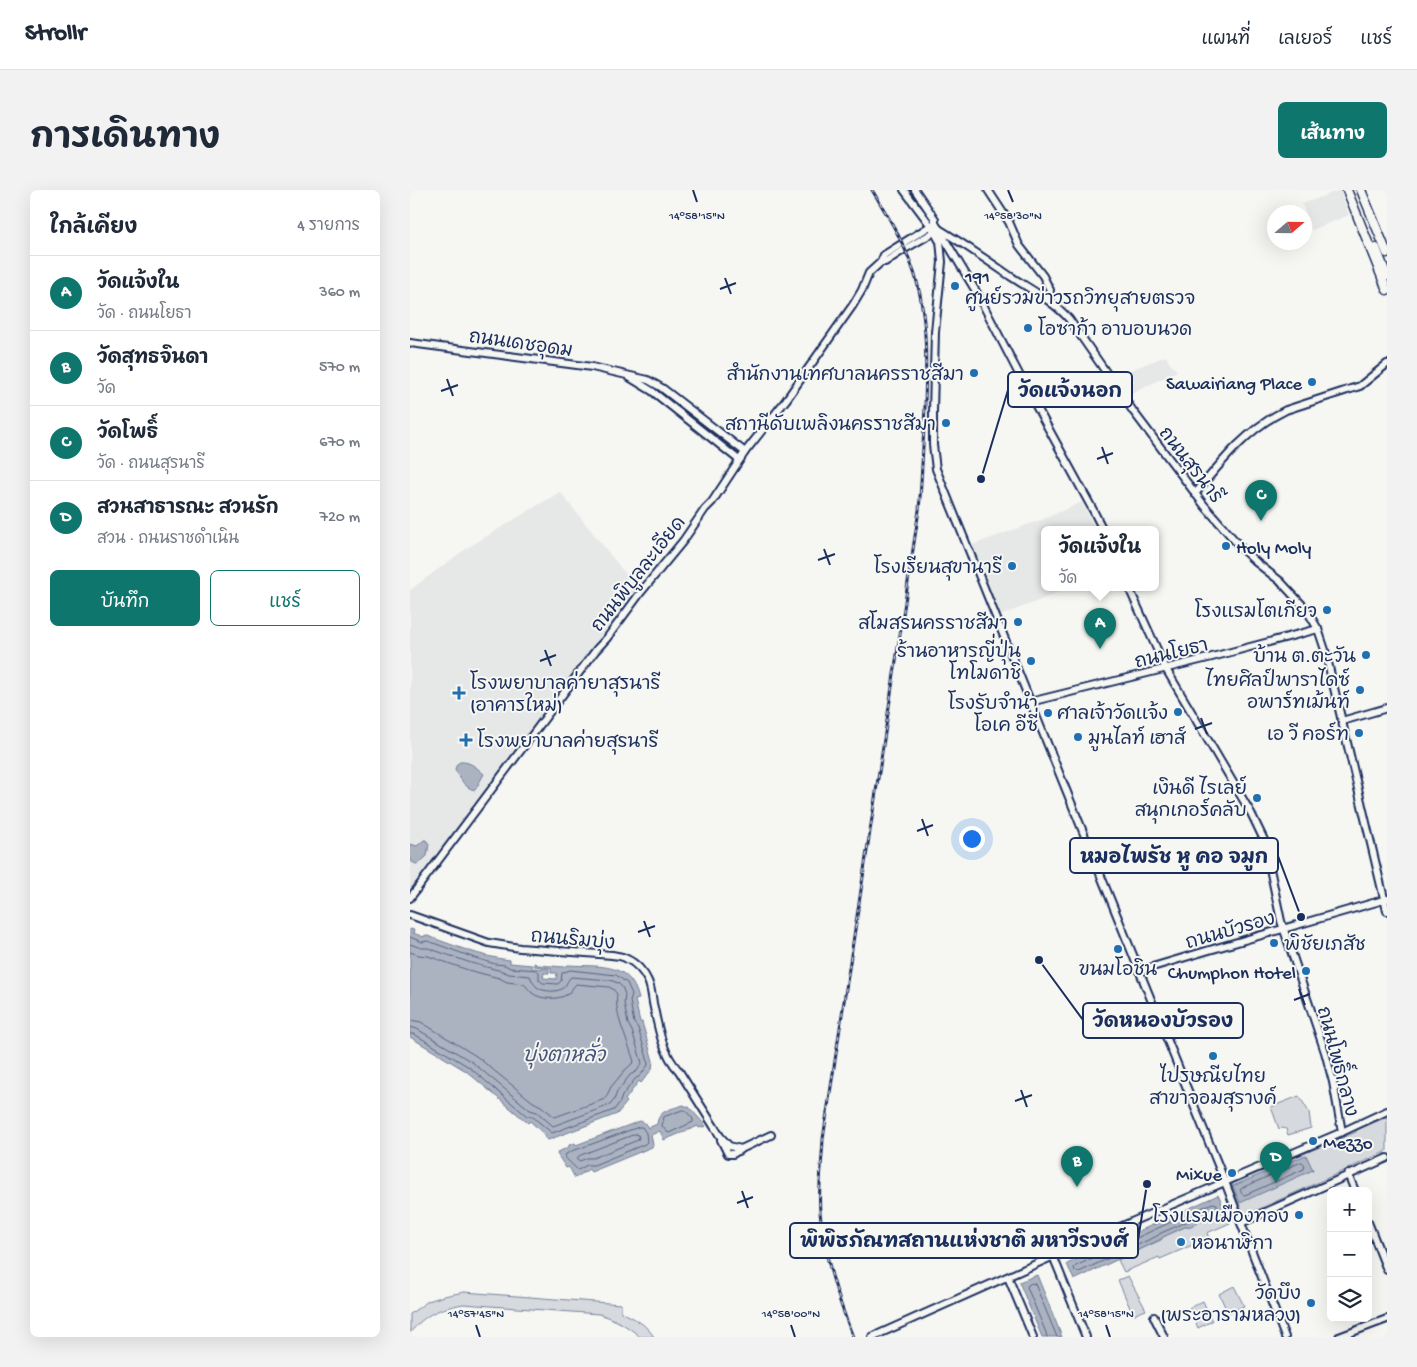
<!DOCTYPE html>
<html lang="th">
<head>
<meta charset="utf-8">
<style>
  body { margin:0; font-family:"Gochi Hand","Playpen Sans Thai",sans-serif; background:#f2f2f3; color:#1f2937 }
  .controls { position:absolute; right:15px; bottom:15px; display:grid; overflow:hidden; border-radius:8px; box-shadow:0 5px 20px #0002 }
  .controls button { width:45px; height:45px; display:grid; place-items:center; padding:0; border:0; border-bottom:1px solid #e0e1e3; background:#fff; color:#1f2937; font:25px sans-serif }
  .compass { position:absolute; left:857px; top:15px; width:45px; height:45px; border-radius:50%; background:#fff; box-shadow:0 5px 20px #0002; rotate:70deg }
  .you { position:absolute; left:561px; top:648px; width:18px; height:18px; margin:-12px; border:4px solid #fff; border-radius:50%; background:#1a73e8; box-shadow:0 0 0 8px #1a73e833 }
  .badge { display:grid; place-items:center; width:32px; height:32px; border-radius:50%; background:#0f766e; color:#fff; font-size:16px; font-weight:700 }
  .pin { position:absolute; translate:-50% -41px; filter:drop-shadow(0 1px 2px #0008) }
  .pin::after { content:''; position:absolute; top:26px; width:18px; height:15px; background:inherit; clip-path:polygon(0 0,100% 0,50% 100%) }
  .popup { position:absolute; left:631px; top:336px; width:118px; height:65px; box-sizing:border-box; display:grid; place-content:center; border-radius:8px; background:#fff; filter:drop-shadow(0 1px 4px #0005); font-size:16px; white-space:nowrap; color:#747a83 }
  .popup b { font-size:19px; color:#1f2937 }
  .popup::after { content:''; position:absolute; left:50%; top:100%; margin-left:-10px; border:10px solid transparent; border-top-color:#fff }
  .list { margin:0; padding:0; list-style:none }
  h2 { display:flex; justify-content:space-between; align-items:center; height:65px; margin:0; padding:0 20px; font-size:21px }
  h2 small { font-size:16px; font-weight:400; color:#747a83 }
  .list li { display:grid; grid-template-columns:32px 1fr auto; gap:15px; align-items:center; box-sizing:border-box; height:75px; padding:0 20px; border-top:1px solid #e0e1e3 }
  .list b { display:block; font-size:19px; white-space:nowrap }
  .list p { margin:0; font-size:16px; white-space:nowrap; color:#747a83 }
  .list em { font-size:16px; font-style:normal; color:#747a83 }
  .actions { display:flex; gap:10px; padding:15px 20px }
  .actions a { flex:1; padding:11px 0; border:1px solid #0f766e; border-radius:8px; text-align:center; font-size:18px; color:#0f766e }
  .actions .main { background:#0f766e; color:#fff }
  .icon { flex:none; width:28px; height:28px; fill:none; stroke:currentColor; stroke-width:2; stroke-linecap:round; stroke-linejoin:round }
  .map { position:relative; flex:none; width:977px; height:1147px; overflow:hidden; border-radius:8px }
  header { display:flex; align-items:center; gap:30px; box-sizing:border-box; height:70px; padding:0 25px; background:#fff; border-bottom:1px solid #e0e1e3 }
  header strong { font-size:24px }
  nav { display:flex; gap:28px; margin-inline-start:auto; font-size:18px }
  .intro { display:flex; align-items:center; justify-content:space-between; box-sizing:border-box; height:120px; padding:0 30px }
  h1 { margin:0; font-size:35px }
  .button { padding:12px 22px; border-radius:8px; background:#0f766e; color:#fff; font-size:18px; font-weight:700 }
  main { display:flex; gap:30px; padding:0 30px }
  aside { flex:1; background:#fff; border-radius:8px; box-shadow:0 5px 20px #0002 }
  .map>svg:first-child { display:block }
  .built { fill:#e6e7e7 }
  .green { fill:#d6d9dd; stroke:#78849e }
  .water { fill:#abb2c0; stroke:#717e99 }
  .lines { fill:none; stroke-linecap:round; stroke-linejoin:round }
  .shore { stroke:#556385; stroke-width:1 }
  .secondary-casing { stroke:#1b2f5e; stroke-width:10 }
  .highway-casing { stroke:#1b2f5e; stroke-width:11 }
  .secondary { stroke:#f6f6f2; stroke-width:6 }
  .highway { stroke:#f6f6f2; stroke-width:8 }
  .rail-casing { stroke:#1b2f5e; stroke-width:3 }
  .rail { stroke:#f6f6f2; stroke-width:1; stroke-dasharray:4; stroke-linecap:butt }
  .ticks { fill:none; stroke:#1b2f5e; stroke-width:2 }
  .poi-dot { fill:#1f6fb2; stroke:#f6f6f2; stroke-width:2 }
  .labels { text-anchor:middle; stroke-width:4; stroke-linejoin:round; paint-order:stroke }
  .poi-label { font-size:19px; fill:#1b2f5e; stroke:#f6f6f2; text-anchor:end }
  .street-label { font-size:19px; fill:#1b2f5e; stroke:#f6f6f2 }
  .water-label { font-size:20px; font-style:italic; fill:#46567b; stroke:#f6f6f2 }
  .ticks-label { font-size:12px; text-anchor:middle; fill:#1b2f5e; stroke:#f6f6f2; stroke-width:4; stroke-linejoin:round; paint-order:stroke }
  .leader { fill:none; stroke:#1b2f5e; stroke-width:2 }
  .callout-dot { fill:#1b2f5e; stroke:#f6f6f2; stroke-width:2 }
  .callout { fill:#f6f6f2; stroke:#1b2f5e; stroke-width:2 }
  .callout-label { font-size:20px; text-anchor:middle; font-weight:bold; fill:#1b2f5e }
</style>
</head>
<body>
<header>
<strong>Strollr</strong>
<nav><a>แผนที่</a><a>เลเยอร์</a><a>แชร์</a></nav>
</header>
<div class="intro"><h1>การเดินทาง</h1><a class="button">เส้นทาง</a></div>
<main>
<aside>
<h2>ใกล้เคียง<small>4 รายการ</small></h2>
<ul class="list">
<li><span class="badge">A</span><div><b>วัดแจ้งใน</b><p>วัด · ถนนโยธา</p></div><em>360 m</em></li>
<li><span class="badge">B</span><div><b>วัดสุทธจินดา</b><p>วัด</p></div><em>570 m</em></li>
<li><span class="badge">C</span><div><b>วัดโพธิ์</b><p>วัด · ถนนสุรนารี</p></div><em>670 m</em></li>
<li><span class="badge">D</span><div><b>สวนสาธารณะ สวนรัก</b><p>สวน · ถนนราชดำเนิน</p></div><em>720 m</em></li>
</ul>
<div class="actions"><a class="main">บันทึก</a><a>แชร์</a></div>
</aside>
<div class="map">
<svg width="977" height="1147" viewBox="0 0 977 1147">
  <rect width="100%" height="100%" fill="#f6f6f2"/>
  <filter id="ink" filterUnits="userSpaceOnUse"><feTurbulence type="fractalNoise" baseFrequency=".02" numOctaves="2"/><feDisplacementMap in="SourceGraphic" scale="10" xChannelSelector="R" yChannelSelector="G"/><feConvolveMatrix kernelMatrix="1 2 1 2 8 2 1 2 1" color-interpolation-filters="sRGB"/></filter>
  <g filter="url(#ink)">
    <!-- built -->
    <g class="built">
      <path d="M930,0L939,25L902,40L892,14Z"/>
      <path d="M756,166L760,174L767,181L717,206L713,200L724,192L718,181Z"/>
      <path d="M150,302L227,398L0,700V400L57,358Z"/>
      <path d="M672,312L685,340H635V398H656L628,411L589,426L562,355L636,328Z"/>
    </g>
    <!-- green -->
    <g class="green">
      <path d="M889,906L899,922L901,938L878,945L876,939L872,938L869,939L861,917Z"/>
      <path d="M977,927V961L836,1025L833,1023L822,997L823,993L946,942V940Z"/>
      <path d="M815,1020L820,1033L797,1043L799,1048L750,1069L749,1067L714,1082L708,1070L751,1050L753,1047L777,1036L779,1037Z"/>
      <path d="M718,1086L736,1120L723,1125L708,1090Z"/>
      <path d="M824,1096L834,1116L818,1123L809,1104Z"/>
      <path d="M54,1102L211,1114V1122C224,1128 236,1134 244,1147H230C218,1136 205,1129 189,1124L53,1114C29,1119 16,1123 0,1143V1124L18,1111L34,1106Z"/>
      <path d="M793,1111L802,1131L788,1138L779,1118Z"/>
    </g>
    <!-- water -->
    <g class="water">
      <path d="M50,572C60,571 67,578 74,584L65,600C54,598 50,588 45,579L47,574Z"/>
      <path d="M14,650H16L19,654L17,666L8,674H6L0,671V654L7,656Z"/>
      <path d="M0,739L4,740L3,743L14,747L15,745C43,755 71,767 100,770V773L122,775V778L139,779V783H134L133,788L146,789L147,783H141V778L124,776V773L128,775L155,777L158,775C190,777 220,771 229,809L225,810L230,832H232L243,871L242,879L231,893L229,891L215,910L217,912L207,924L138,950L135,948L136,946L120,931L118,933L56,881L0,847Z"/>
      <path d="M273,915L279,917L296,936L289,938L288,936L254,950L250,941L241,945L243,955L242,957L181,982L179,979L165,988L159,977L156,978L147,964L148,962L159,957V955L165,953L166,955L230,931L235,933L238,938L247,934C248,920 262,919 273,915Z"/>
      <path d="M896,965L903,980L830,1013L823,996Z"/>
      <path d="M808,1005L815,1020L779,1037L777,1036L753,1047L751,1049L664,1090L657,1074Z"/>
      <path d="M627,1085L652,1147H632L609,1092Z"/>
    </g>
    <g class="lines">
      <!-- shore -->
      <g class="shore">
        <path d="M0,747L12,752L18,751L62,767L85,774L95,775L100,778L127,780L129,782V790L133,793L148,794L151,791L152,783L160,780L206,785L217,793L222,804L220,811L224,833L228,838L237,868L238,875L230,886L225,889L212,906L210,912L204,920L142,943L123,927L117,926L59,877L4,844H0"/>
        <path d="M0,754L11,758H18L61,773L92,781L99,784L120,786C122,790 123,794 127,797C133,802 149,803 154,797C158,793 157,790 161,787L200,790L208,793L212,797L215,804L214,813L218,834L222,841L232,873L227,881L220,885L207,902L204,910L200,915L143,936L127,922L120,920L62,872L7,839L0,837"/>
        <path d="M0,762L9,765L18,766L58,780L89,788L97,792L114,794C117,797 119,800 122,803C131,810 149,810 158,804C161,801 163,797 166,794L199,797L203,799L207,804C204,827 218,850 224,872L215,880L201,897L195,909L145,927L131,916L123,912L66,866L11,832L0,830"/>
        <path d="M273,920L276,921L283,929V932L259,943L257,942L252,936L254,927Z"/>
        <path d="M229,937H232L236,943L237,952L235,954L184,975H177L168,980C167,979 156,969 155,967L156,964L164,960L168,959Z"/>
        <path d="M226,944L229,946L228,950L183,968H177L170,971L167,969L169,966Z"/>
        <path d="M892,972L895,975L894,979L835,1005L832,1004L830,1000L832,998Z"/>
        <path d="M803,1013L807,1014V1017L806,1019L751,1043L747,1046L669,1082L665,1081L664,1078L666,1076Z"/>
        <path d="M637,1147L636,1143L617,1097L618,1095L622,1093L625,1094L647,1147"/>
      </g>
      <!-- secondary casing -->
      <g class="secondary-casing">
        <g id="secondary">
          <path d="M494,0L521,36L529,50"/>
          <path d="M505,0L525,29V33L567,103L613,192L683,320L693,340"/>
          <path d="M578,0L599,32L609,55L633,86L640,100L638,110"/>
          <path d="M529,39L532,72L525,142L523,222V255L526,279L817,997L875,1147"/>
          <path d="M529,39C554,54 577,70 600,86C620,99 643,111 659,129L723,221L794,315L833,360L847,373L870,391L896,419L908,439L915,460L977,721"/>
          <path d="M471,72H475L495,59L526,41"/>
          <path d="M0,153L182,177L238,190L252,198L335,262"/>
          <path d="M219,187L242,201L329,270"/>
          <path d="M785,304C811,272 838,238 876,220L950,196L977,174"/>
          <path d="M719,398L756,479L841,623L854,650L871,731L915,862L923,892L932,942"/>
          <path d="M620,512L802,467L908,439"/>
          <path d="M932,531L977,518"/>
          <path d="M0,708L186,460L197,448L231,402L273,351L295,319L302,312L335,262L376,210L443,115L452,100L459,83L471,72L474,65L525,33"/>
          <path d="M0,725L79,753L110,758L202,765C207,766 213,766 217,769C226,773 234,782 238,791C241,797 242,806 243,813C248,837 252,863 269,881L310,946L319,956L331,959"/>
          <path d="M729,781L796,761L977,709"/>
          <path d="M311,950L318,964H323L331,959L361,945"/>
          <path d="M938,984L945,1001"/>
          <path d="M958,1032L977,1080"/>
          <path d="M831,1033L977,968"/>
          <path d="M643,1066L676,1147"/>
          <path d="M598,1087L623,1147"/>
          <path d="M744,1127L754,1147"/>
          <path d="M462,1147L691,1045L932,942L977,921"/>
          <path d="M929,1147L977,1129"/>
        </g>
      </g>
      <!-- highway casing -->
      <g class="highway-casing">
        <g id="highway">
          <path d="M937,0L977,100"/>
          <path d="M951,0L977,63"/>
          <path d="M966,58L977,86"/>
        </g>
      </g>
      <!-- secondary -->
      <use href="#secondary" class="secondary"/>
      <!-- highway -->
      <use href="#highway" class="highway"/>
      <!-- rail casing -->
      <g class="rail-casing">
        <path id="rail" d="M443,1147C427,1106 414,1066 410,1022C408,998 412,973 413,949L509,320C512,286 513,252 515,217C516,176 518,133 507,92C498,59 480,29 462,0"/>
      </g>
      <!-- rail -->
      <use href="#rail" class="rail"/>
    </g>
  </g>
  <!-- ticks -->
  <path class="ticks" d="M283,0L287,12M598,0L603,12M315,88L321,104M310,99L326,93M37,189L43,206M31,201L48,195M692,257L698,274M687,269L703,263M414,359L420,375M408,370L425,364M135,460L141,476M130,471L146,465M791,528L797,544M785,539L802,533M512,629L518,646M507,641L523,635M234,731L240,747M228,742L245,736M889,799L895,815M884,810L900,804M611,900L617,917M605,911L622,905M332,1001L338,1018M327,1013L343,1007M66,1135L70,1147M381,1135L385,1147M696,1135L700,1147"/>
  <!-- markers -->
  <g class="poi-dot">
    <circle cx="545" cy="96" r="5"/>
    <circle cx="618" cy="138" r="5"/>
    <circle cx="564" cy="183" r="5"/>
    <circle cx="902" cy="192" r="5"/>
    <circle cx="536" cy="233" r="5"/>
    <circle cx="816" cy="356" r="5"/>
    <circle cx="602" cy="376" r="5"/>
    <circle cx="917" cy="420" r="5"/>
    <circle cx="608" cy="432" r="5"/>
    <circle cx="956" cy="465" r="5"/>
    <circle cx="621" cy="471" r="5"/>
    <circle cx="950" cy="500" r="5"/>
    <path d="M46.5 495.5h5v5h5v5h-5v5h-5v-5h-5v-5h5z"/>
    <circle cx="768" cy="522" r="5"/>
    <circle cx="638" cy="523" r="5"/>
    <circle cx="949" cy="543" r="5"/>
    <circle cx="668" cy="547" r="5"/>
    <path d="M53.5 542.5h5v5h5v5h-5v5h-5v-5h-5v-5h5z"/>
    <circle cx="847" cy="608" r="5"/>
    <circle cx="864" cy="753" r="5"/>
    <circle cx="708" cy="759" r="5"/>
    <circle cx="896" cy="781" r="5"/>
    <circle cx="803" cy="866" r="5"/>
    <circle cx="903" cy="951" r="5"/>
    <circle cx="822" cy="983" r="5"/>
    <circle cx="889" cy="1025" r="5"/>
    <circle cx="771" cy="1052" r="5"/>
    <circle cx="901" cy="1113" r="5"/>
  </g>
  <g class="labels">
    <!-- poi labels -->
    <g class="poi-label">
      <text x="555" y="92" text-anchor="start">191<tspan x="555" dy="22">ศูนย์รวมข่าวรถวิทยุสายตรวจ</tspan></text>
      <text x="628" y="145" text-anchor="start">โอซาก้า อาบอบนวด</text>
      <text x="554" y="190">สำนักงานเทศบาลนครราชสีมา</text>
      <text x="892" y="199">Sawairiang Place</text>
      <text x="526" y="240">สถานีดับเพลิงนครราชสีมา</text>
      <text x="826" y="363" text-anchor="start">Holy Moly</text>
      <text x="592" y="383">โรงเรียนสุขานารี</text>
      <text x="907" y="427">โรงแรมโตเกียว</text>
      <text x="598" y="439">สโมสรนครราชสีมา</text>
      <text x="611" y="467">ร้านอาหารญี่ปุ่น<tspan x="611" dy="22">โทโมดาชิ</tspan></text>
      <text x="946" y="472">บ้าน ต.ตะวัน</text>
      <text x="940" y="496">ไทยศิลป์พาราไดซ์<tspan x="940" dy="22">อพาร์ทเม้นท์</tspan></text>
      <text x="60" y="499" text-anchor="start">โรงพยาบาลค่ายาสุรนารี<tspan x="60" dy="22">(อาคารใหม่)</tspan></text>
      <text x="628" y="519">โรงรับจำนำ<tspan x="628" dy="22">โอเค อีซี่</tspan></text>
      <text x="758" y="529">ศาลเจ้าวัดแจ้ง</text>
      <text x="939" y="550">เอ วี คอร์ท</text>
      <text x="678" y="554" text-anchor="start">มูนไลท์ เฮาส์</text>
      <text x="67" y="557" text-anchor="start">โรงพยาบาลค่ายสุรนารี</text>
      <text x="837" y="604">เงินดี ไรเลย์<tspan x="837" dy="22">สนุกเกอร์คลับ</tspan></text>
      <text x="874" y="760" text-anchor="start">พิชัยเภสัช</text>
      <text x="708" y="785" text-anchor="middle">ขนมโอชิน</text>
      <text x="886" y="788">Chumphon Hotel</text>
      <text x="803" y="892" text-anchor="middle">ไปรษณียไทย<tspan x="803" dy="22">สาขาจอมสุรางค์</tspan></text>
      <text x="913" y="958" text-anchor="start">Mezzo</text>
      <text x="812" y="990">Mixue</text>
      <text x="879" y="1032">โรงแรมเมืองทอง</text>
      <text x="781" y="1059" text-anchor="start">หอนาฬิกา</text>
      <text x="891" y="1109">วัดบึง<tspan x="891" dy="22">(พระอารามหลวง)</tspan></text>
    </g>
    <!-- street labels -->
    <g class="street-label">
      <text transform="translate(111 152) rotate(8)" y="7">ถนนเดชอุดม</text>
      <text transform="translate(782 274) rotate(52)" y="7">ถนนสุรนารี</text>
      <text transform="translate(227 383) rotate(-52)" y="7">ถนนพิบูลละเอียด</text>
      <text transform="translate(761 462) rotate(-14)" y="7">ถนนโยธา</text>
      <text transform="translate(820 739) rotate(-16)" y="7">ถนนบัวรอง</text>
      <text transform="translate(163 748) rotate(5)" y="7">ถนนริมบุ่ง</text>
      <text transform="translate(929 871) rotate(75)" y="7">ถนนโพธิ์กลาง</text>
    </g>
    <!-- water labels -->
    <g class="water-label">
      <text x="154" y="871">บุ่งตาหลั่ว</text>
    </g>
  </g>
  <g class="ticks-label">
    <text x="287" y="29">14°58'15"N</text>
    <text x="603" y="29">14°58'30"N</text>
    <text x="66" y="1127">14°57'45"N</text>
    <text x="381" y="1127">14°58'00"N</text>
    <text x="696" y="1127">14°58'15"N</text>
  </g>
  <!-- callouts -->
  <path class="leader" d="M571 289L598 200M891 727L868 666M629 770L673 830M737 994L728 1050"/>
  <g class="callout-dot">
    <circle cx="571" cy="289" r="5"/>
    <circle cx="891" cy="727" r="5"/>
    <circle cx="629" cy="770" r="5"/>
    <circle cx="737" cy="994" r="5"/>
  </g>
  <g class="callout">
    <rect x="598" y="182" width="124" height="35" rx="5"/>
    <rect x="660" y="648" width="208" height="35" rx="5"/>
    <rect x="673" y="813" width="160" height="35" rx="5"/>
    <rect x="380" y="1033" width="348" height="35" rx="5"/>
  </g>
  <g class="callout-label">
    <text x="660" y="207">วัดแจ้งนอก</text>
    <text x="764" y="673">หมอไพรัช หู คอ จมูก</text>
    <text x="753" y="837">วัดหนองบัวรอง</text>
    <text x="554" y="1057">พิพิธภัณฑสถานแห่งชาติ มหาวีรวงศ์</text>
  </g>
</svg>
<div class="controls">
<button>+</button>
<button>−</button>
<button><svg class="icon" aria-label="layers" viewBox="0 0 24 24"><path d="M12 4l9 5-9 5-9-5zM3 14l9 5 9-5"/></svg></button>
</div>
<svg class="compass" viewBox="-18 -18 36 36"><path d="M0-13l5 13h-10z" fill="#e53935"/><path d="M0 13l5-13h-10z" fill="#747a83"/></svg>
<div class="you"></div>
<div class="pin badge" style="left:690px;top:459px">A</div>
<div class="popup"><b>วัดแจ้งใน</b>วัด</div>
<div class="pin badge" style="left:667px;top:997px">B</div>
<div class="pin badge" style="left:851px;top:331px">C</div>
<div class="pin badge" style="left:866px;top:993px">D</div>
</div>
</main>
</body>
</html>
